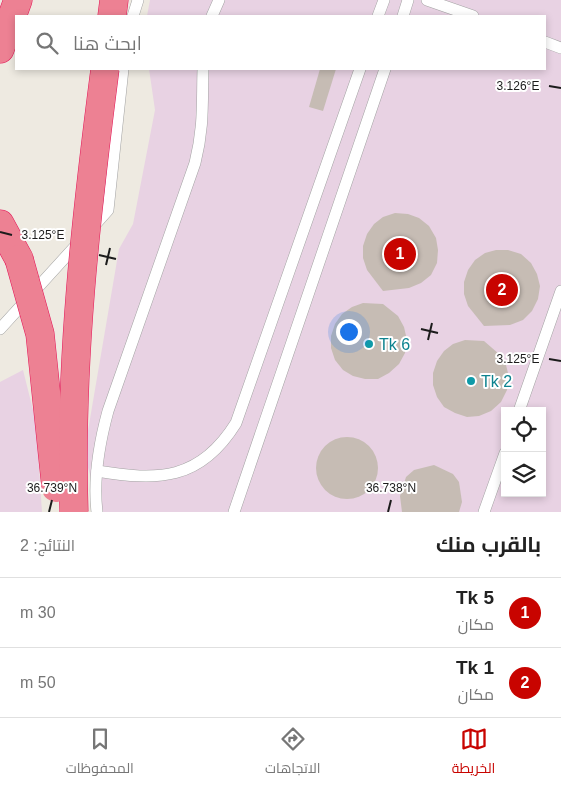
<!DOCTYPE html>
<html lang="ar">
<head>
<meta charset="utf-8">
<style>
  body { margin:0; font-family:Arial,Cairo,sans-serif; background:#f2f2f2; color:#222; direction:rtl }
  .controls { position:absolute; right:15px; bottom:15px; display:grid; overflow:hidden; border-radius:0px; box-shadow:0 2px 8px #0003 }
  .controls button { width:45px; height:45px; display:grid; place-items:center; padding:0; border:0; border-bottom:1px solid #e0e0e0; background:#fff; color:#222; font:25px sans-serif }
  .you { position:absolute; left:348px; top:331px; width:18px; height:18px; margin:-12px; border:4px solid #fff; border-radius:50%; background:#1a73e8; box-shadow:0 0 0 8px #1a73e833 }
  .badge { display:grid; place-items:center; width:32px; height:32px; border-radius:50%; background:#c80400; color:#fff; font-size:16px; font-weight:700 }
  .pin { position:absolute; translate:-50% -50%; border:2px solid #fff; box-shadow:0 1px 5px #0006 }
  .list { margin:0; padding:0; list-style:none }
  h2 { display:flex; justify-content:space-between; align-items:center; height:65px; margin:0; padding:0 20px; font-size:21px }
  h2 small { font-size:16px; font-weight:400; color:#767676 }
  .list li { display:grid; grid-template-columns:32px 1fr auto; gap:15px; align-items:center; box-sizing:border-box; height:70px; padding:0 20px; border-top:1px solid #e0e0e0 }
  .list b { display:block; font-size:19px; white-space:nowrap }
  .list p { margin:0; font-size:16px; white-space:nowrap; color:#767676 }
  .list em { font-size:16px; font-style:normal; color:#767676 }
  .icon { flex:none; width:28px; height:28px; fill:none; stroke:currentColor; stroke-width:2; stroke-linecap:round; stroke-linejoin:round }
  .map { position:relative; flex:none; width:561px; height:512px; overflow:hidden; direction:ltr }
  .search { position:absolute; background:#fff; box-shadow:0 2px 8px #0003; left:15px; right:15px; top:15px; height:55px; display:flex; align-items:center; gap:12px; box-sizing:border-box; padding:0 18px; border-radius:0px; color:#767676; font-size:19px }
  .sheet { height:205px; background:#fff }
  nav { display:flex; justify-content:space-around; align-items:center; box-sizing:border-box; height:70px; border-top:1px solid #e0e0e0; background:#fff; font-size:14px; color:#767676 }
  nav a { display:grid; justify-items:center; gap:2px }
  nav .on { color:#c80400 }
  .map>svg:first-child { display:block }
  .industrial { fill:#e8d2e3; fill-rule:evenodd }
  .building { fill:#c6bcb4 }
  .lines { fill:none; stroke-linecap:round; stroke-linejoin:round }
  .lane-casing { stroke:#a3a3a3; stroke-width:12 }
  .highway-casing { stroke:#e41658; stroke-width:29 }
  .lane { stroke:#fff; stroke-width:11 }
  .highway { stroke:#ed8193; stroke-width:28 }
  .highway-bridge-casing { stroke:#e41658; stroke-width:29; stroke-linecap:butt }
  .highway-bridge { stroke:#ed8193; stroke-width:28 }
  .ticks { fill:none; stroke:#1c1c1c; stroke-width:2 }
  .culture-dot { fill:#0f9aa8; stroke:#fff; stroke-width:2 }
  .labels { text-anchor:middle; stroke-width:4; stroke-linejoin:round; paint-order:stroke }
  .culture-label { font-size:16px; fill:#0d838f; stroke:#fff; text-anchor:start }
  .ticks-label { font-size:12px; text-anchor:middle; fill:#1c1c1c; stroke:#fff; stroke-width:4; stroke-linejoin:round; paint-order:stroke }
</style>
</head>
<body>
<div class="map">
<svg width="561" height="512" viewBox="0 0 561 512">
  <rect width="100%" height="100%" fill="#eeeae1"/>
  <!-- industrial -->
  <g class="industrial">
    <path d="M150,0H561V512H101L84,454L119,249L133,224L155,110L149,69H545V16H147ZM505,411H542V493H505Z"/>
    <path d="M23,370L36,422L42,512H0V382Z"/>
  </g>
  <!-- building -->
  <g class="building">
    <path d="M320,69H336L323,111L309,107Z"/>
    <path d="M395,213L408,214L419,218L429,226L436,238L438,250L437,263L431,275L421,283L409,288L383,291L367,270L363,258V246L367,234L374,224L383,217Z"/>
    <path d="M496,250H508L521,254L531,263L537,274L540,286L538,299L532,311L523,320L510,325L484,326L468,306L464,294V282L468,270L475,260L485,253Z"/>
    <path d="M363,303L383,304L398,316L404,327L407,340L405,353L399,364L389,373L378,379H365L353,376L343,370L335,360L331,348V336L335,324L342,314L352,307Z"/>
    <path d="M465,340L484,341L499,354L506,365L509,377L507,390L501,402L491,411L479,416L467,417L455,413L444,407L437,397L433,385V373L437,361L444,351L453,344Z"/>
    <circle cx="347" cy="468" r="31"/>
    <path d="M434,465L453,474L459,482L462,502L459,512H402L400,496L406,477L414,470Z"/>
  </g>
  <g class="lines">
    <!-- lane casing -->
    <g class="lane-casing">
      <g id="lane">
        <path d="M427,0L473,16"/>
        <path d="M133,16L138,0"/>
        <path d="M212,16L219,0"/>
        <path d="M378,16L384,0"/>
        <path d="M403,16L408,0"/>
        <path d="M545,42L561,48"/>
        <path d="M92,228L108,210L123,69"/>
        <path d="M0,329L80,241"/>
        <path d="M519,411L561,291"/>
        <path d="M97,471C158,481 200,481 236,423L360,69"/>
        <path d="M97,512C93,478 99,444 108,411L195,163C204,127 202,105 203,69"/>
        <path d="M234,512L385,69"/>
        <path d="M484,512L505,453"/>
      </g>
    </g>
    <!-- highway casing -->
    <g class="highway-casing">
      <g id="highway">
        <path d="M112,16L114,0"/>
        <path d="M0,49L18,0"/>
        <path d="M0,224L19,259"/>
      </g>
    </g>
    <!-- lane -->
    <use href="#lane" class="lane"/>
    <!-- highway -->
    <use href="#highway" class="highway"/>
    <!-- highway-bridge casing -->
    <g class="highway-bridge-casing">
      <g id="highway-bridge">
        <path d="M19,259L40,334L56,488"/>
        <path d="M74,512C69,365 86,215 105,69"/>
      </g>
    </g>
    <!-- highway-bridge -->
    <use href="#highway-bridge" class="highway-bridge"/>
  </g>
  <!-- ticks -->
  <path class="ticks" d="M549,86L561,88M0,232L12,235M99,255L116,259M106,265L110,248M421,329L438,333M428,340L432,323M549,359L561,361M49,512L52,500M388,512L391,500"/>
  <!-- markers -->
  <g class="culture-dot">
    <circle cx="369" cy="344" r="5"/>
    <circle cx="471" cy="381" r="5"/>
  </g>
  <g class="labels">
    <!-- culture labels -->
    <g class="culture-label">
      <text x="379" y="350">Tk 6</text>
      <text x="481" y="387">Tk 2</text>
    </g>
  </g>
  <g class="ticks-label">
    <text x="518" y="90">3.126°E</text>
    <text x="43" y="239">3.125°E</text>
    <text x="518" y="363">3.125°E</text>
    <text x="52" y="492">36.739°N</text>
    <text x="391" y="492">36.738°N</text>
  </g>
</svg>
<div class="controls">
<button><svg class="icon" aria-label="locate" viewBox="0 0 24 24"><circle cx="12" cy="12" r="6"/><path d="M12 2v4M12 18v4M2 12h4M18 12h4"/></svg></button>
<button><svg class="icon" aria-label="layers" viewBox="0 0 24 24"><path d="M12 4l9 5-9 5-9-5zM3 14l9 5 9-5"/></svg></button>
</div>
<div class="you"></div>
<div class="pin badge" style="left:400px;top:254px">1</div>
<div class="pin badge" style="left:502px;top:290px">2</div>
<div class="search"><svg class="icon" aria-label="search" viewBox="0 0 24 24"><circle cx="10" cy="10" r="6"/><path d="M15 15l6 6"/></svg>ابحث هنا</div>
</div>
<section class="sheet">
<h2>بالقرب منك<small>النتائج: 2</small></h2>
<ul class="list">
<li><span class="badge">1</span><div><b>Tk 5</b><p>مكان</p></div><em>30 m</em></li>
<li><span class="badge">2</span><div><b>Tk 1</b><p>مكان</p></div><em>50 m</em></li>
</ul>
</section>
<nav>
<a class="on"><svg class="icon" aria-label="map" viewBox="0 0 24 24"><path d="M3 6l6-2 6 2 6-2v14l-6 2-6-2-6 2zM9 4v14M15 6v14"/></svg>الخريطة</a>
<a><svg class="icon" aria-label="directions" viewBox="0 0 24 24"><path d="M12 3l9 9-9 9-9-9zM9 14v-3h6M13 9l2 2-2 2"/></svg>الاتجاهات</a>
<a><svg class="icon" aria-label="saved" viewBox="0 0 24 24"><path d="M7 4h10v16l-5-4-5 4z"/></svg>المحفوظات</a>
</nav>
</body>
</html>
